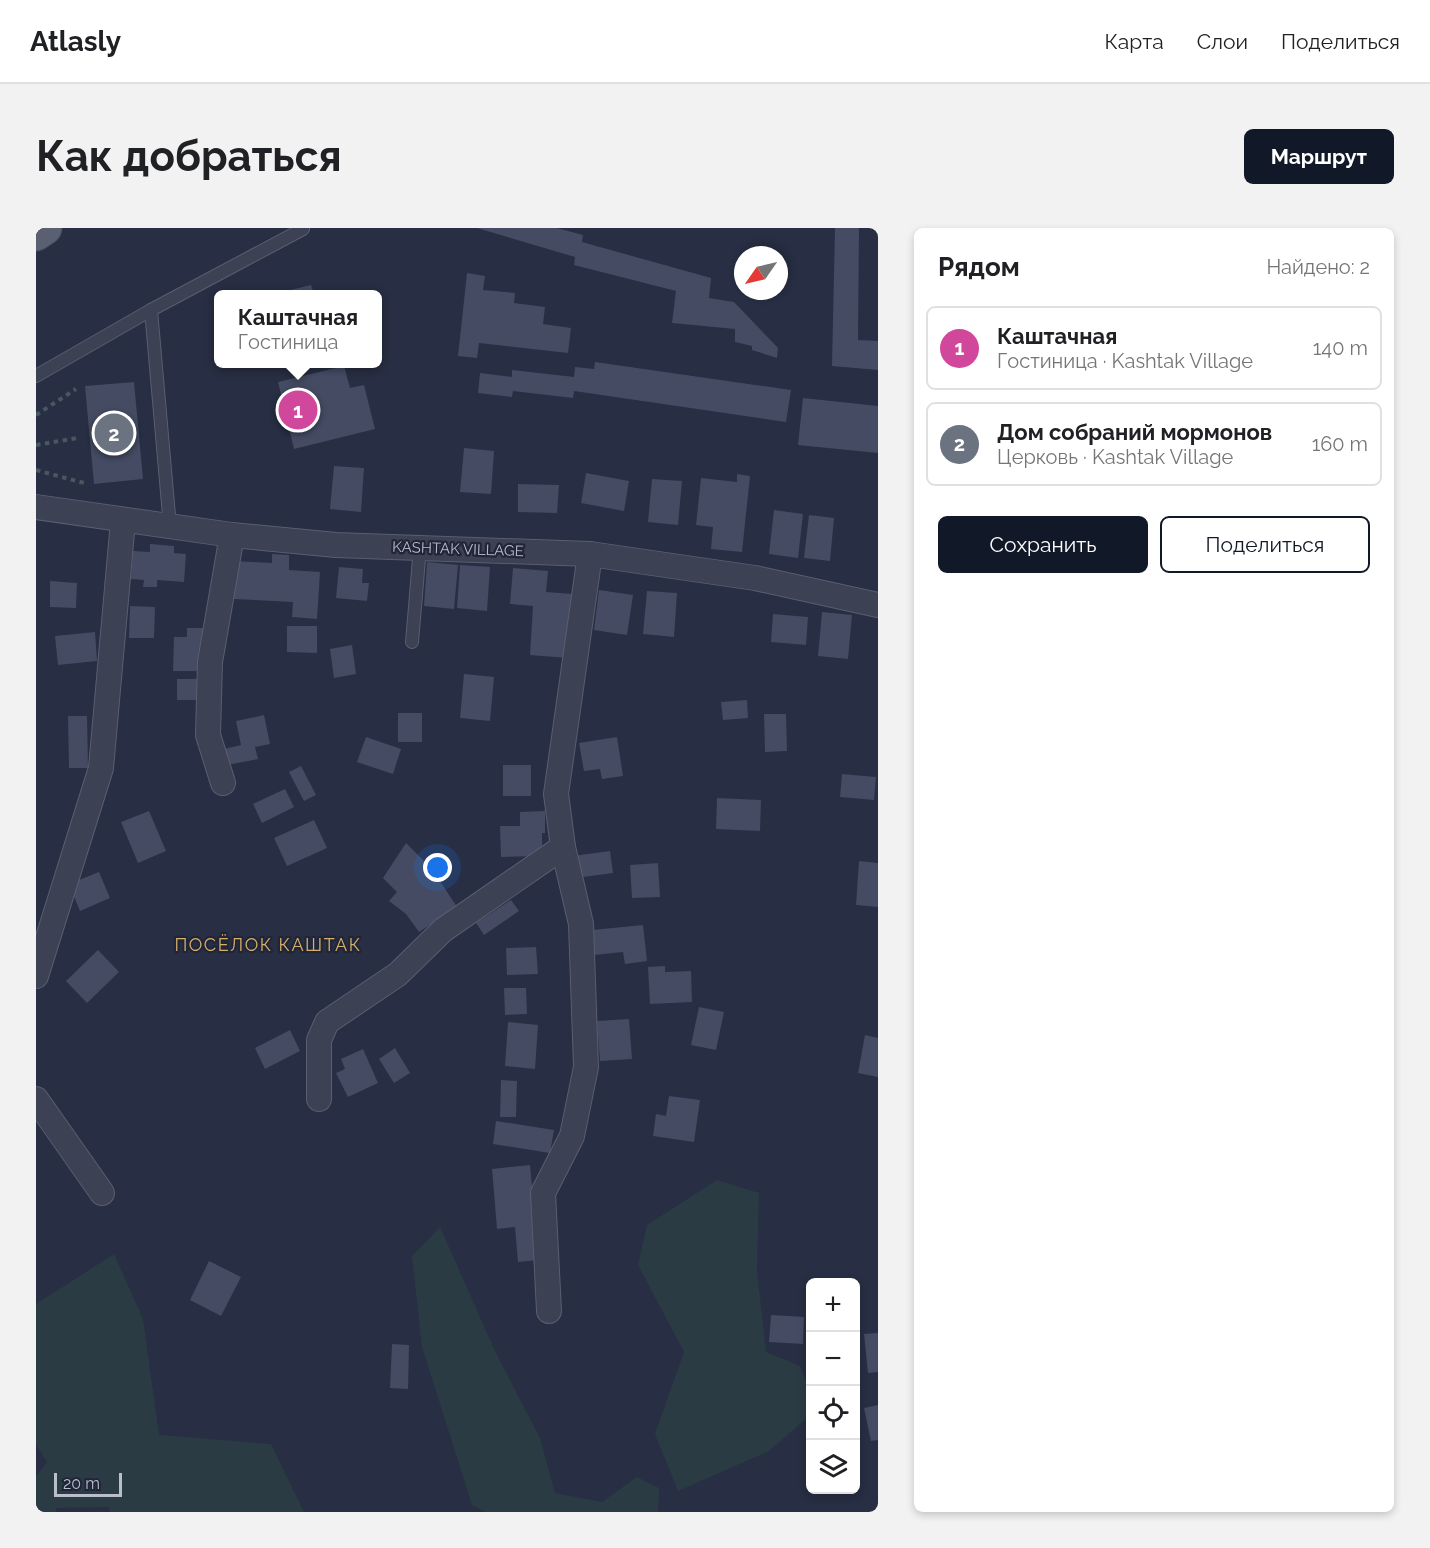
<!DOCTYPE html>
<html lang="ru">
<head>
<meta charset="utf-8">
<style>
  body { margin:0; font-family:Raleway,sans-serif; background:#f2f2f2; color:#202124 }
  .controls { position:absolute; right:18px; bottom:18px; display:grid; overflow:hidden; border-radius:9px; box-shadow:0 3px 9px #0003 }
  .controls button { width:54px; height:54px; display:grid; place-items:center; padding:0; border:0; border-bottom:2px solid #e0e0e0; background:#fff; color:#202124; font:30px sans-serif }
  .compass { position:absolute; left:698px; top:18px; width:54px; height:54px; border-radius:50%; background:#fff; box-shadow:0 3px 9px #0003; rotate:236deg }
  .scale { position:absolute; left:18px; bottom:15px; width:68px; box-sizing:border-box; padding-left:6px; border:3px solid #b9bdcc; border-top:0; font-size:16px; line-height:21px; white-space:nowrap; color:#b9bdcc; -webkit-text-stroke:4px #212538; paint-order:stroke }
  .you { position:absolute; left:402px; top:640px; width:21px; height:21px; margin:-15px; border:4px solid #fff; border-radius:50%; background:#1a73e8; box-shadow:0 0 0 9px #1a73e833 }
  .badge { display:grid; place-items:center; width:39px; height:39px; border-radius:50%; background:#111827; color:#fff; font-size:20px; font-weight:700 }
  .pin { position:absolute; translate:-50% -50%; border:3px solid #fff; box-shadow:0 2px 6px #0006 }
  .popup { position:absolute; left:178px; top:62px; width:168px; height:78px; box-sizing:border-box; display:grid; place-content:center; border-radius:9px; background:#fff; filter:drop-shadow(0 2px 4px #0005); font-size:20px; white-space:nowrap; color:#757577 }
  .popup b { font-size:22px; color:#202124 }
  .popup::after { content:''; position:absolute; left:50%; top:100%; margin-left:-12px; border:12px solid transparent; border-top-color:#fff }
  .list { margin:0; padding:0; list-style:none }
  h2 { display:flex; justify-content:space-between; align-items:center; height:78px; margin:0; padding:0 24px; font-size:26px }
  h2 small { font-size:20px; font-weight:400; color:#757577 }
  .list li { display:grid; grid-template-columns:39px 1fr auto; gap:18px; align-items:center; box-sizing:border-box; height:84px; margin:0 12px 12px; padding:0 12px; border:2px solid #e0e0e0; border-radius:9px }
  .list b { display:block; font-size:22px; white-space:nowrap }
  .list p { margin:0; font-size:20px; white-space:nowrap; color:#757577 }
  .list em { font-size:20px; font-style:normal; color:#757577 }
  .actions { display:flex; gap:12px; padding:18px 24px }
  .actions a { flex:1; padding:14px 0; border:2px solid #111827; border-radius:9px; text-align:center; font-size:21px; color:#111827 }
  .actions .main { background:#111827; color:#fff }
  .icon { flex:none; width:33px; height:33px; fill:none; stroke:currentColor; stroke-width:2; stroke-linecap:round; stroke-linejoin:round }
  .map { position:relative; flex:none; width:842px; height:1284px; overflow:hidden; border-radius:9px }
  header { display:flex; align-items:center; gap:36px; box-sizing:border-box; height:84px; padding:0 30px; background:#fff; border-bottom:2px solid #e0e0e0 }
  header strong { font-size:28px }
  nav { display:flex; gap:33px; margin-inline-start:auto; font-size:21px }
  .intro { display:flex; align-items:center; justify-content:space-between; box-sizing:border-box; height:144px; padding:0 36px }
  h1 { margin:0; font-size:42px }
  .button { padding:15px 27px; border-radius:9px; background:#111827; color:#fff; font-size:21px; font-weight:700 }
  main { display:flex; gap:36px; padding:0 36px }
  aside { flex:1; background:#fff; border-radius:9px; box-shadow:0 3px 9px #0003 }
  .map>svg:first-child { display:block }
  .green { fill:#2a3b44 }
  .building { fill:#444b63 }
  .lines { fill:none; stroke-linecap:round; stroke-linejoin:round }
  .lane-casing { stroke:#5a5e70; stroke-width:14 }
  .street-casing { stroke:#5a5e70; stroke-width:26 }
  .primary-casing { stroke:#464a5c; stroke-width:35 }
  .path { stroke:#485860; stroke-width:4; stroke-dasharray:4.5 4.5; stroke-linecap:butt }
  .lane { stroke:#3c4153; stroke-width:12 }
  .street { stroke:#3c4153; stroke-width:24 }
  .primary { stroke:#5a5f72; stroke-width:33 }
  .labels { text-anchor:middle; stroke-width:4.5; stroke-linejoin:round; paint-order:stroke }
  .street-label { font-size:15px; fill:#b9bdcc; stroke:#212538 }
  .quarter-label { font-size:18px; letter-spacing:1.5px; fill:#d5b06b; stroke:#212538 }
</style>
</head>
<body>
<header>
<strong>Atlasly</strong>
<nav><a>Карта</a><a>Слои</a><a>Поделиться</a></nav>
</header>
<div class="intro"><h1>Как добраться</h1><a class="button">Маршрут</a></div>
<main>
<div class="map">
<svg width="842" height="1284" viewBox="0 0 842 1284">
  <rect width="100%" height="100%" fill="#282e43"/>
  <!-- green -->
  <g class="green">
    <path d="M681,952L723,965L721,1042L730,1124L764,1138L774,1162V1187L733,1223L642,1263L619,1206L648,1124L602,1037L611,997Z"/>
    <path d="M404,999L459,1123L504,1210L519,1265L566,1274L601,1249L623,1260L622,1284H450L436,1277L386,1119L376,1028Z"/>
    <path d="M78,1026L107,1091L123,1207L235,1216L268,1284H74L72,1279L20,1280V1284H0V1248L11,1234L0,1217V1076Z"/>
  </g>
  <!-- building -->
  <g class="building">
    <path d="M441,0H521L547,7L546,14L675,50L673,70L698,74L742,120L741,130L716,122V118L699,114V101L636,95L640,63L538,37L539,29Z"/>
    <path d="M799,0H823L822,112L842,113V142L796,138Z"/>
    <path d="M431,45L449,48L447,62L479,65L478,75L509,79L507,96L535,100L532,125L443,115L441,130L422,128Z"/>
    <path d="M275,57L278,66H238Z"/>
    <path d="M559,134L755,162L750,194L538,163L537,170L477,163L476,169L442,165L444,145L476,149V142L538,149L539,139L558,141Z"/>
    <path d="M308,138L314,160L328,157L339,201L258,221L242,154Z"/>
    <path d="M98,154L107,251L58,256L49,158Z"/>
    <path d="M767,170L842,178V225L762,217Z"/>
    <path d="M428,220L458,223L455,266L424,264Z"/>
    <path d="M298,238L328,240L325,284L294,281Z"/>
    <path d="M550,245L593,253L588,283L545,275Z"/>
    <path d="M701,246L714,248L706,324L675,321L677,299L660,297L665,250L701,254Z"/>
    <path d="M616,251L646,253L642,297L612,294Z"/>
    <path d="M482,256L523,257L521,285L482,284Z"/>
    <path d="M738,282L767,286L762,330L733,326Z"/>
    <path d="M773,287L798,290L794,333L768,330Z"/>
    <path d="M114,316L138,318V325L150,326L148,354L121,352V359H107L108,352L95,351L97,323L114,324Z"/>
    <path d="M236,326L253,327V342L284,344L281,391L256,389L257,374L198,371L199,333L236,335Z"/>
    <path d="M391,334L422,337L418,381L388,378Z"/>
    <path d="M424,337L454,339L451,383L421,380Z"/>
    <path d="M303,339L327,341L326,355H333L331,373L300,370Z"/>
    <path d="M477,340L512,343L510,364L536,366L531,430L494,427L497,378L474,376Z"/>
    <path d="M14,353L41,355L40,380L14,379Z"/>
    <path d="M563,362L597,367L591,407L558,402Z"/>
    <path d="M611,363L641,365L638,409L607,406Z"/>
    <path d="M94,378L119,379L118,410H93Z"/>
    <path d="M786,384L816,387L812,431L782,428Z"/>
    <path d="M737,386L772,389L770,417L735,414Z"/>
    <path d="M251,398H281V425L251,424Z"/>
    <path d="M151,400H167V443H137L138,409H151Z"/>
    <path d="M59,404L61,433L22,437L19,408Z"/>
    <path d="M316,417L320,446L298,450L294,421Z"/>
    <path d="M428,446L458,449L454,493L424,490Z"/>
    <path d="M141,451H163L164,472H141Z"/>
    <path d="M711,472L712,490L687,492L685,474Z"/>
    <rect x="362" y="485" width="24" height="29"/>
    <path d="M728,486H750L751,523L729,524Z"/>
    <path d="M228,487L234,516L219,519L222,531L191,537L188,521L205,517L200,493Z"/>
    <path d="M32,488H51L52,540H33Z"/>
    <path d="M330,509L365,521L357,546L321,534Z"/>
    <path d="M581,509L587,548L566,551L564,541L548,543L543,515Z"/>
    <rect x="467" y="537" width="28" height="31"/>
    <path d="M265,538L280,567L268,573L253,544Z"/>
    <path d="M806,546L840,549L838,572L804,569Z"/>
    <path d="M249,561L258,579L226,595L217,576Z"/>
    <path d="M681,570L725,572L724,603L680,601Z"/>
    <path d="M113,583L130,623L102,635L85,594Z"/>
    <path d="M509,583V605H506V620H502V628L465,629L464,598H484V584Z"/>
    <path d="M278,592L291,620L251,638L238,610Z"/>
    <path d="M370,615L396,641L421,679L383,704L370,686L353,673L361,664L347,650Z"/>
    <path d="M574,623L577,645L540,650L537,628Z"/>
    <path d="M823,633L842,635V679L820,677Z"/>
    <path d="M622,635L624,669L596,670L594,637Z"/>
    <path d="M63,644L74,670L44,683L33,656Z"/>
    <path d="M475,672L483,683L448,707L440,695Z"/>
    <path d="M607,697L611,733L589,736L587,724L558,727L556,702Z"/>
    <path d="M500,719L502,746L471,747L470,720Z"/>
    <path d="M62,722L83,744L51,775L30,753Z"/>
    <path d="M629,738V744L655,743L656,774L614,776L612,739Z"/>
    <path d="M468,760H490L491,786L469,787Z"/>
    <path d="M663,779L688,784L680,822L655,817Z"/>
    <path d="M593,791L596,831L564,833L561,793Z"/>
    <path d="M472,794L502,797L499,841L469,838Z"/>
    <path d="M254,802L264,823L229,841L219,820Z"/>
    <path d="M829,807L842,810V849L822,845Z"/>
    <path d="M359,820L374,845L358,855L343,831Z"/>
    <path d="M327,821L342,855L312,869L300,845L309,841L305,831Z"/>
    <path d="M465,852L481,853L480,889H464Z"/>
    <path d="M633,868L664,872L658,914L617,908L620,886L630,888Z"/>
    <path d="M460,893L518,902L514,925L457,916Z"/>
    <path d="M494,937L503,1032L482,1034L479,999L461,1001L456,941Z"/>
    <path d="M173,1033L205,1049L185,1088L154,1072Z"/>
    <path d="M735,1087L768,1089L767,1116L733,1114Z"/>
    <path d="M842,1105V1144L832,1145L828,1106Z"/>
    <path d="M356,1116L373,1117L372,1161L354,1160Z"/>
    <path d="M842,1177V1212L835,1213L828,1180Z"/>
  </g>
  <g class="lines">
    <!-- lane casing -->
    <g class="lane-casing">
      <g id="lane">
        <path d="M115,82L134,299"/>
        <path d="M0,148L115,82L267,1"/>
        <path d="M376,414L384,319"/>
      </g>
    </g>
    <!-- street casing -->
    <g class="street-casing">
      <g id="street">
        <path d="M0,279L196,307L300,317L554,326L719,350L842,377"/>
        <path d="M187,555L172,507L174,434L196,307"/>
        <path d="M0,748L65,540L87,293"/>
        <path d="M0,871L66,965"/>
        <path d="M283,871V812L291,794L362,746L407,702L527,619"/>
        <path d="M513,1083L507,965L536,908L550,839L545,696L527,619L520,566L554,326"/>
      </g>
    </g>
    <!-- primary casing -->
    <g class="primary-casing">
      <path id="primary" d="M0,6L9,0"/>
    </g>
    <!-- path -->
    <g class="path">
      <path d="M0,187L40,161"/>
      <path d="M0,217L41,210"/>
      <path d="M0,242L48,255"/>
    </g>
    <!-- lane -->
    <use href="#lane" class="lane"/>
    <!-- street -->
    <use href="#street" class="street"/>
    <!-- primary -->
    <use href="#primary" class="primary"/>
  </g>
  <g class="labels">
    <!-- street labels -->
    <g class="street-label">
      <text transform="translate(422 321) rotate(2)" y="5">KASHTAK VILLAGE</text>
    </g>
    <!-- quarter labels -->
    <g class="quarter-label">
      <text x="232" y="723">ПОСЁЛОК КАШТАК</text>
    </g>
  </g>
</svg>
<div class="controls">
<button>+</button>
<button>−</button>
<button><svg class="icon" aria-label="locate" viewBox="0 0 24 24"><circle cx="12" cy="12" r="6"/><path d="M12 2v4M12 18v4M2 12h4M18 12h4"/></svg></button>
<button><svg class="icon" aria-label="layers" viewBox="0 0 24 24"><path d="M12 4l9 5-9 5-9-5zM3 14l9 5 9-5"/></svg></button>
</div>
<svg class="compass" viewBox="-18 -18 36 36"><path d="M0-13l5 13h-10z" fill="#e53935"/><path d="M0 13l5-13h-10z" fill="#757577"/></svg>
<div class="scale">20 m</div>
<div class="you"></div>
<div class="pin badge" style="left:262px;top:182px;background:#d1479c">1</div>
<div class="popup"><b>Каштачная</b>Гостиница</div>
<div class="pin badge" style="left:78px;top:205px;background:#6b7280">2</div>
</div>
<aside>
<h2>Рядом<small>Найдено: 2</small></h2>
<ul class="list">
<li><span class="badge" style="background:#d1479c">1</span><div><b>Каштачная</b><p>Гостиница · Kashtak Village</p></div><em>140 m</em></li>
<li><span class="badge" style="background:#6b7280">2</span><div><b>Дом собраний мормонов</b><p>Церковь · Kashtak Village</p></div><em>160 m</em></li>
</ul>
<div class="actions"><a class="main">Сохранить</a><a>Поделиться</a></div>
</aside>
</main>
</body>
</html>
